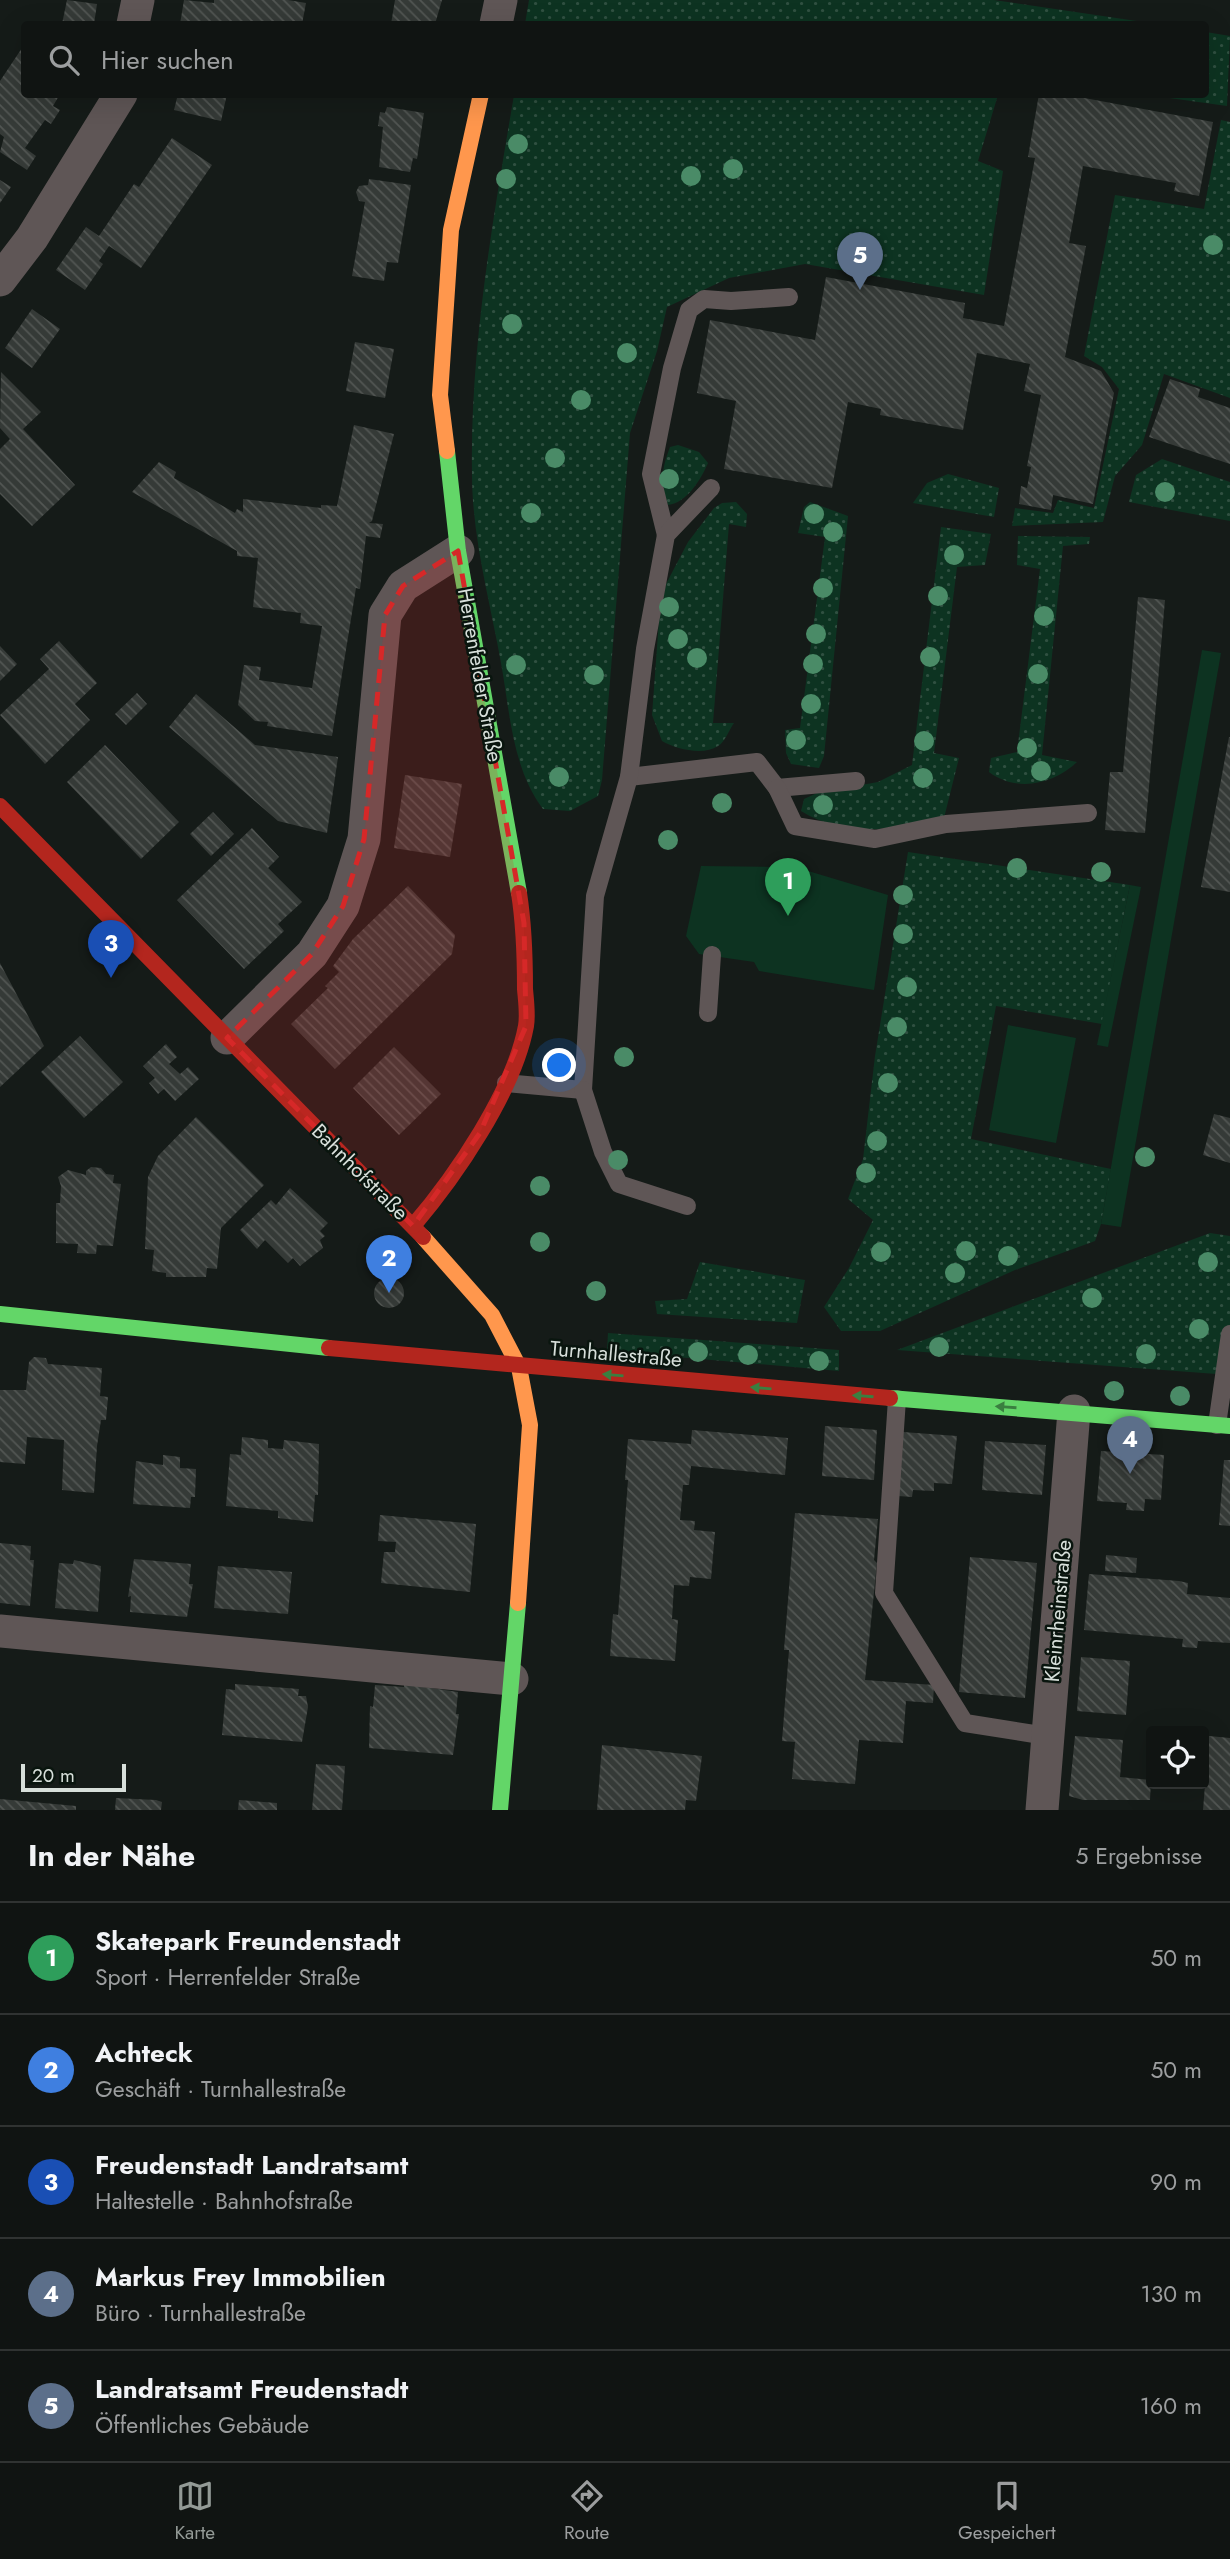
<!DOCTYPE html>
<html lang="de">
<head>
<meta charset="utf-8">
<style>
  body { margin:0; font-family:Jost,sans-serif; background:#1e2120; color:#f1f3f6 }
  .controls { position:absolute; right:21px; bottom:21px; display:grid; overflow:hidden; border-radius:7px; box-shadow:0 7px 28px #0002 }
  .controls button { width:63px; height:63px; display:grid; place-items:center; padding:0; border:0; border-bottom:2px solid #303332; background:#101412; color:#f1f3f6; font:35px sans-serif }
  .scale { position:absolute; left:21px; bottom:18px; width:105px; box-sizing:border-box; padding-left:7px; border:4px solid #d7dfda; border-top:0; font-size:19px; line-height:24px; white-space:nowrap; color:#d7dfda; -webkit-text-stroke:5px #09150e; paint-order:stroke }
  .you { position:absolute; left:560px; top:1066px; width:24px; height:24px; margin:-18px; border:5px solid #fff; border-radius:50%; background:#1a73e8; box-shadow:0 0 0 10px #1a73e833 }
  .badge { display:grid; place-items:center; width:46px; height:46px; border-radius:50%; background:#939a96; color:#fff; font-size:23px; font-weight:700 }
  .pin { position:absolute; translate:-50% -58px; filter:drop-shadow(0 2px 4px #0008) }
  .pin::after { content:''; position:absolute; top:37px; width:24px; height:21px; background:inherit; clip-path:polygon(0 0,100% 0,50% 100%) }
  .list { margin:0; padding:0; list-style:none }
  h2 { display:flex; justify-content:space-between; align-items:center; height:91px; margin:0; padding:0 28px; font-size:30px }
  h2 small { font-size:23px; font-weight:400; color:#9c9e9f }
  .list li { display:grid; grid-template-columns:46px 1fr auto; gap:21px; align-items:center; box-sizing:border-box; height:112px; padding:0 28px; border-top:2px solid #303332 }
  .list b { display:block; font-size:26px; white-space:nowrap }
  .list p { margin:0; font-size:23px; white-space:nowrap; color:#9c9e9f }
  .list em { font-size:23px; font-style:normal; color:#9c9e9f }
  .icon { flex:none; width:38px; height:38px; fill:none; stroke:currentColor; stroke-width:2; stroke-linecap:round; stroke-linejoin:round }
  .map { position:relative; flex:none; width:1230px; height:1810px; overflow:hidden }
  .search { position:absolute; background:#101412; box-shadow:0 7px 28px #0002; left:21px; right:21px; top:21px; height:77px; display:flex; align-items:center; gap:18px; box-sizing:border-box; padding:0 24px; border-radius:7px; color:#9c9e9f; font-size:26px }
  .sheet { height:651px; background:#101412 }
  nav { display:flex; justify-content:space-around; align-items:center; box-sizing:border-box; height:98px; border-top:2px solid #303332; background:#101412; font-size:19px; color:#9c9e9f }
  nav a { display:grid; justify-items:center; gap:4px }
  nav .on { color:#939a96 }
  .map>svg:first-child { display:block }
  .grass { fill:url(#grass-dots) }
  .park { fill:#0d3321 }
  .building { fill:url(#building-back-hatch) }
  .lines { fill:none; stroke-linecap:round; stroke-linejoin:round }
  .lane { stroke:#5f5656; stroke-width:18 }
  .street { stroke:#5f5656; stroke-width:33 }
  .fast { stroke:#63d668; stroke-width:16 }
  .slow { stroke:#ff974d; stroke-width:16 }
  .jam { stroke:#b3261e; stroke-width:16 }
  .tree { fill:#4a8b67 }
  .oneway { fill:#3a7f40 }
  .marked { fill:#d62828; fill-opacity:0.2; stroke:#d62828; stroke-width:5; stroke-dasharray:14 9; stroke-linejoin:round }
  .labels { text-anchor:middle; stroke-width:5; stroke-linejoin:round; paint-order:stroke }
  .street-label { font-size:21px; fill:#d7dfda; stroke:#09150e }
</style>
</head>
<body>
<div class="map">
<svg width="1230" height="1810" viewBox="0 0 1230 1810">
  <defs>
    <pattern id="grass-dots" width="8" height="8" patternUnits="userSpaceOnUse" patternTransform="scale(1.75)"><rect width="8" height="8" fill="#0d3321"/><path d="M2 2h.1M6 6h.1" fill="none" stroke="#305041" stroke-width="1.8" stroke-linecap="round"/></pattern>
    <pattern id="building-back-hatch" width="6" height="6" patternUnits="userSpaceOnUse" patternTransform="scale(1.75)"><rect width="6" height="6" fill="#353a37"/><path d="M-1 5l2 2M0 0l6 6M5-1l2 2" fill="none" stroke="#525653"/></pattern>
  </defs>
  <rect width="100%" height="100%" fill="#151b18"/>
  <!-- grass -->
  <g class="grass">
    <path d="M529,0H994L1157,24H525Z"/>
    <path d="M1206,32L1230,36L1227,106L1148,95L1206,94Z"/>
    <path d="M514,95H998L978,161L1003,171L984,295L805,264L729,278L667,307L657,351L630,433L602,780L598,796L570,811L543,809C512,768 510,712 501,663C490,601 472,538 472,474C470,347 493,219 514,95Z"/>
    <path d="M1221,120L1230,122V398L1164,374L1142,445L1115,476L1103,522L1012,526L1015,508L1053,513L1058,500L1094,508L1119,389L1102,367L1084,356L1115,195L1204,209Z"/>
    <path d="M678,445L699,452L708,463C701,479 687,503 668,505C659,484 662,468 670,447Z"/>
    <path d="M1162,459L1230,482V521L1129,502L1136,475Z"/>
    <path d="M948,474L999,488L994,517L913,503L927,483Z"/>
    <path d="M736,502L747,514L746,527L729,524L713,723H734C729,730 725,742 718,746C703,756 676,749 662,741L652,715L659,620L666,584L688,542L714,508L722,503Z"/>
    <path d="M810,502L848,516L824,756L819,768L791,764L786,753L785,730L800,728L825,537L798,533L804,507Z"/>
    <path d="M941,527L991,534L985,565L957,567L934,753L959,758L944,818C894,829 847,839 801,811L804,799L817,793L878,782L912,765Z"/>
    <path d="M1018,536L1090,537L1089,544L1063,546L1042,755L1077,762C1054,784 1017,793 989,772L991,758L1017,752L1040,569L1017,565Z"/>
    <path d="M908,852L1130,885L1102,1024L996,1006L971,1139L1111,1169L1101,1224L1095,1241L1015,1270L880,1331H841L824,1307L849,1268L873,1220L848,1199L863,1159L875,1056Z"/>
    <path d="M1210,1233L1230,1236V1375L897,1350Z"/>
    <path d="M700,1262L805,1280L797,1323L657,1314L655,1301L687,1299Z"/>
    <path d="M608,1333L839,1350V1371L607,1351Z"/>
  </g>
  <!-- park -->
  <g class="park">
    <path d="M1202,650L1221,653L1121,1227L1101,1224Z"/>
    <path d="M701,866L795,867L888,895L874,990L759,971L754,962L699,954L686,936Z"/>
    <path d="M1130,885L1141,887L1108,1047L1097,1045Z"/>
    <path d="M1008,1025L1076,1038L1056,1143L989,1130Z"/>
  </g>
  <!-- building -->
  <g class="building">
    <path d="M67,0L97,4L94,24H62Z"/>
    <path d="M184,0L214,3V0H288L306,3L302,24L212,22L211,24H180Z"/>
    <path d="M395,0H442L435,24H391Z"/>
    <path d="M24,45V94H60L53,106L60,110L51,124L45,120L25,148L36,156L27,170L0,152L4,137L0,134V81Z"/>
    <path d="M178,94H227L221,121L174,110Z"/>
    <path d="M1039,94H1063L1213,122L1199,196L1174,191L1176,183L1083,166L1069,243L1086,246L1065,357L1101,371L1114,393L1093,504L1053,495L1051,510L1019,504L1021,486L1027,488L1031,467L1027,466L1041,395L1024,391L1030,364L977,353L963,430L880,415L881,409L848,402L832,488L724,469L736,401L697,393L710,320L815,340L826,277L965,303L963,318L1004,326L1035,158L1028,157Z"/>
    <path d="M387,107L424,113L417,159L413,158L410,172L379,167L383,127L378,126L380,112L385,113Z"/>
    <path d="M172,138L212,165L141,268L109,246L99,261L103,264L85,290L56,270L86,227L99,236L134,184L139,187Z"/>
    <path d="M369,179L411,185L398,263L387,262L384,281L352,276L365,202L359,201L356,192L359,186L368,185Z"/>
    <path d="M0,180L11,187L0,203Z"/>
    <path d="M32,309L60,329L32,368L5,348Z"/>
    <path d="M355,342L394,349L385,398L346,391Z"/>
    <path d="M1,372L41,412L23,429L75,485L32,526L0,494V449L10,439L0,428Z"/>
    <path d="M1170,379L1200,389L1198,397L1230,408V464L1149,437Z"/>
    <path d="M354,425L394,434L372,521L369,523L383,524L380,538L366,536L360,589L356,588L332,736L267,726L268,722L255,721L238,705L244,665L261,667L259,680L312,688L322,626L300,623L301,613L253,607L258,558L237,556V551L132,492L159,462L176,472L174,478L235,513L237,509L243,512V499L321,508V505L337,506Z"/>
    <path d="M1138,597L1165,600L1145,833L1105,830L1110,772H1123Z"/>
    <path d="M59,641L97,683L75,704L90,720L45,764L0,715L49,669L40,659Z"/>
    <path d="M0,646L17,664L0,681Z"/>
    <path d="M137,693L147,704L126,725L115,714Z"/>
    <path d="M196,694L255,745L338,757L327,833L278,821L169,727Z"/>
    <path d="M1229,737H1230V892L1201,887Z"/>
    <path d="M105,745L179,822L141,859L67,782Z"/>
    <path d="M405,775L462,784L450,857L394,848Z"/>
    <path d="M213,812L234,834L211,856L190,834Z"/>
    <path d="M252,828L279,857L268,868L302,902L278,924L284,931L244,969L177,900Z"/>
    <path d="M408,886L455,935L452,954L335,1069L291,1024L328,988L325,986L339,972L333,966L353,939Z"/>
    <path d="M0,963L44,1046L0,1087Z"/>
    <path d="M80,1036L123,1082L84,1118L41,1072Z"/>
    <path d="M166,1044L177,1057L169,1064L180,1074L188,1067L199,1079L175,1101L164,1089L158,1094L149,1083L155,1078L143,1066Z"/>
    <path d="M394,1047L441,1094L399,1135L353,1088Z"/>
    <path d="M1214,1114L1230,1118V1163L1203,1155Z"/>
    <path d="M196,1117L264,1185L221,1228L217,1269L207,1268L206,1277H166V1273L152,1271L154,1250L145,1249L148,1177L158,1156Z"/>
    <path d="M91,1167L101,1168L106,1174L114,1175L113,1183L121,1184L113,1246L97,1245L96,1254L77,1253L78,1244L56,1243V1203H60L61,1186L58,1177L68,1170L86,1175V1171Z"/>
    <path d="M290,1188L328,1223L320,1231L325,1236L320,1240L323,1248L300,1266L293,1258L288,1263L265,1240L257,1249L240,1230L271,1200L276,1205Z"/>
    <circle cx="389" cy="1293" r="15"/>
    <path d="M34,1357L46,1358L48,1364L102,1368L100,1396L108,1397L106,1420H101L97,1446L94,1493L62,1490L64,1440L27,1437L25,1464L0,1462V1390H26L29,1362Z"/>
    <path d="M825,1426L877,1430L874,1480L822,1476Z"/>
    <path d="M692,1430L788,1438L785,1475L691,1466L689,1485H683L680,1520L695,1521L694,1530L715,1532L711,1579L690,1577L689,1586L674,1585L672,1619L678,1620L675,1661L610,1656L613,1614L618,1615L628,1480H625L628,1439L691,1444Z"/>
    <path d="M903,1432L957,1436L952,1484L934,1483V1491L913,1490L912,1497L898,1496Z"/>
    <path d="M242,1437L268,1440V1448L283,1449L284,1440L319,1444L318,1495H315L313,1522L278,1518V1511L226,1506L230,1454L241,1455Z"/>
    <path d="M985,1441L1046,1445L1042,1495L982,1490Z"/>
    <path d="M1101,1451L1164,1455L1161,1500L1145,1499L1144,1511L1126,1510L1127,1503L1097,1501Z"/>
    <path d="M163,1455L180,1457V1468L196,1469L195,1497H191L190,1508L133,1504L136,1461L163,1465Z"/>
    <path d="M1224,1460H1230V1526L1219,1525Z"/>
    <path d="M795,1513L878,1519L874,1560L877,1563L865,1680L934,1685L933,1703L906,1701L903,1743L859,1740L855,1784L792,1779L795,1742L782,1741L789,1650H784Z"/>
    <path d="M380,1515L476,1524L470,1592L381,1583L384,1552H395L396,1542L378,1541Z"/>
    <path d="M0,1543L31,1546L30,1560H34L30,1606L0,1603Z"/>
    <path d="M1106,1555L1137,1558L1136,1573L1105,1571Z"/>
    <path d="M970,1557L1037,1563L1025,1698L959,1692Z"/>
    <path d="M134,1559L191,1564L189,1584H193L187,1617L130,1612L131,1596L128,1597Z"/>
    <path d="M74,1560L101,1566L98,1612L55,1608L59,1563L73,1564Z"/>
    <path d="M218,1566L292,1572L288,1614L214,1608Z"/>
    <path d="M1089,1574L1179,1581L1188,1583L1187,1594L1230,1598V1643L1198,1641L1197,1648L1182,1647L1183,1639L1084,1630Z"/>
    <path d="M1081,1657L1130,1661L1126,1715L1077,1711Z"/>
    <path d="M235,1684L299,1689L298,1696H306L308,1707L302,1742L222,1735L226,1689L235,1690Z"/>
    <path d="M404,1684L458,1692L456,1714H459L453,1755L369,1748L370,1706L373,1707L375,1685L404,1687Z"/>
    <path d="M1075,1736L1123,1740L1120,1777L1151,1780L1150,1800H1083L1069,1796Z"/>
    <path d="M1209,1736L1230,1738V1810H1203Z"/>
    <path d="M602,1745L702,1756L696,1801L686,1800L685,1810H597Z"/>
    <path d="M316,1764L345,1766L342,1810H312Z"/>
    <path d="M116,1798L156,1800L162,1802L161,1810H115Z"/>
    <path d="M0,1799L76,1806V1810H0Z"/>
    <path d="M239,1800L277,1803V1810H238Z"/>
  </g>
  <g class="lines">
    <!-- lane -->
    <g class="lane">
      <path d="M666,535L651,474L672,368L689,310L704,299L731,301L789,297"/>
      <path d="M629,777L757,762L777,788L856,781"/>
      <path d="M777,788L795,826L875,839L946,824L1088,813"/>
      <path d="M708,1013L712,955"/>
      <path d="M506,1083L583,1090L595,896L629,777L645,649L666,535L711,488"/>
      <path d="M583,1090L603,1152L619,1184L687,1206"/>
      <path d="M897,1399L884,1593L965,1723L1047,1736"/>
      <path d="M1217,1425L1230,1334"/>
    </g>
    <!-- street -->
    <g class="street">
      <path d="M133,24L138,0"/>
      <path d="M496,24L501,0"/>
      <path d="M0,280L32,238L121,94"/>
      <path d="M227,1038L312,954L343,906L364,839L385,615L403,586L458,551"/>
      <path d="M0,1631L512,1679"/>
      <path d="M1042,1810L1074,1411"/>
    </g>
    <!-- fast -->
    <g class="fast">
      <path d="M447,451L458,551L519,893"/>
      <path d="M0,1314L329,1348"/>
      <path d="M890,1398L1230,1426"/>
      <path d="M500,1810L518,1603"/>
    </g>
    <!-- slow -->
    <g class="slow">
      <path d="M447,451L440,395L451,230L481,94"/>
      <path d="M423,1237L492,1315L519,1367L530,1425L518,1603"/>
    </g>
    <!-- jam -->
    <g class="jam">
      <path d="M0,806L423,1237"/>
      <path d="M413,1226C455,1177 514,1091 526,1026C528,1015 526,1001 525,989C525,956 524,925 519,893"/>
      <path d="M329,1348L890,1398"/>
    </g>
  </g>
  <!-- trees -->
  <g class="tree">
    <circle cx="518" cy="144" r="10"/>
    <circle cx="733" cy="169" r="10"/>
    <circle cx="691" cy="176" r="10"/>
    <circle cx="506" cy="179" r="10"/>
    <circle cx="1213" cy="245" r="10"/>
    <circle cx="512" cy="324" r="10"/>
    <circle cx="627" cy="353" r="10"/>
    <circle cx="581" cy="400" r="10"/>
    <circle cx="555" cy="458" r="10"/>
    <circle cx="669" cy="479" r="10"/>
    <circle cx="1165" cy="492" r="10"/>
    <circle cx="531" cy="513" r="10"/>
    <circle cx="814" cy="514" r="10"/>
    <circle cx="833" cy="532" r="10"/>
    <circle cx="954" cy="555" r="10"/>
    <circle cx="823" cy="588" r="10"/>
    <circle cx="938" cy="596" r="10"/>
    <circle cx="669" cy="607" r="10"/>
    <circle cx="1044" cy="616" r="10"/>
    <circle cx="816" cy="634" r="10"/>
    <circle cx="678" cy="639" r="10"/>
    <circle cx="930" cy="657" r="10"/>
    <circle cx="697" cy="658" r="10"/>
    <circle cx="813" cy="664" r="10"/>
    <circle cx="516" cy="665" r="10"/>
    <circle cx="1038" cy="674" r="10"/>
    <circle cx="594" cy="675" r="10"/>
    <circle cx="811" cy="704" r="10"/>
    <circle cx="796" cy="740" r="10"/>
    <circle cx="924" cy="741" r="10"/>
    <circle cx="1027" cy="748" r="10"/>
    <circle cx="1041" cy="771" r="10"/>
    <circle cx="559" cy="777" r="10"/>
    <circle cx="923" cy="778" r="10"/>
    <circle cx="722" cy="803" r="10"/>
    <circle cx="823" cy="805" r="10"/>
    <circle cx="668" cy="840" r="10"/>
    <circle cx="1017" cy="868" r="10"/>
    <circle cx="1101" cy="872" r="10"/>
    <circle cx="903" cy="895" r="10"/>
    <circle cx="903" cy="934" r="10"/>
    <circle cx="907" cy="987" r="10"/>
    <circle cx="897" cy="1027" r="10"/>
    <circle cx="624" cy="1057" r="10"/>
    <circle cx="888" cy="1083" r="10"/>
    <circle cx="877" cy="1141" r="10"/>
    <circle cx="1145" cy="1157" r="10"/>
    <circle cx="618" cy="1160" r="10"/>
    <circle cx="866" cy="1173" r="10"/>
    <circle cx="540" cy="1186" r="10"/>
    <circle cx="540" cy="1242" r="10"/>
    <circle cx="966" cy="1251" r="10"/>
    <circle cx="881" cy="1252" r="10"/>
    <circle cx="1008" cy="1256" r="10"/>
    <circle cx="1208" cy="1262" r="10"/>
    <circle cx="955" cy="1273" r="10"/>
    <circle cx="596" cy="1291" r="10"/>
    <circle cx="1092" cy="1298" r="10"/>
    <circle cx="1199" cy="1329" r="10"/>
    <circle cx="939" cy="1347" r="10"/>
    <circle cx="698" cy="1352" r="10"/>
    <circle cx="1146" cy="1354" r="10"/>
    <circle cx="748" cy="1355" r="10"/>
    <circle cx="819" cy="1361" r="10"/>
    <circle cx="1114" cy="1391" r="10"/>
    <circle cx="1180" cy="1396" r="10"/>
  </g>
  <!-- one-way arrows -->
  <defs><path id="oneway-solid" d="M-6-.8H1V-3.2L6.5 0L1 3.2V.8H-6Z" transform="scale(1.75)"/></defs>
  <g class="oneway">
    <use href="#oneway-solid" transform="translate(613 1375) rotate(-175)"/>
    <use href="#oneway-solid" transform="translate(761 1388) rotate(-175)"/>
    <use href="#oneway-solid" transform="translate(863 1396) rotate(-176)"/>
    <use href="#oneway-solid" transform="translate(1006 1407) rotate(-176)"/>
  </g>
  <!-- marked area -->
  <path class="marked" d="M458,551L524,923L526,1026L480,1133L413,1226L227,1038L312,954L343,906L364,839L385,615L403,586Z"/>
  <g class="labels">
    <!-- street labels -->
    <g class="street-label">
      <text transform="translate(480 675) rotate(80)" y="7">Herrenfelder Straße</text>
      <text transform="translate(360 1172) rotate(45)" y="7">Bahnhofstraße</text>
      <text transform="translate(616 1354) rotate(5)" y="7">Turnhallestraße</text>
      <text transform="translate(1058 1611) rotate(-85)" y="7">Kleinrheinstraße</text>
    </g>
  </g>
</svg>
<div class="controls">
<button><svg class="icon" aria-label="locate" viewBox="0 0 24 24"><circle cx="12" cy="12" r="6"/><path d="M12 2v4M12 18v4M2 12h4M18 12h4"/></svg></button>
</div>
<div class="scale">20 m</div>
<div class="you"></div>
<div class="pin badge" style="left:788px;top:916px;background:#2e9e5b">1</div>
<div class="pin badge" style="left:389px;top:1293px;background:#3f7fe0">2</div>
<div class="pin badge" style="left:111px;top:978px;background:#1a4fb4">3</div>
<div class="pin badge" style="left:1130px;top:1474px;background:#5c6f8a">4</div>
<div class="pin badge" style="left:860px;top:290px;background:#5c6f8a">5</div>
<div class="search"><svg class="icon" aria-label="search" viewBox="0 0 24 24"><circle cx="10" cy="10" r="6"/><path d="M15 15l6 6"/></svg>Hier suchen</div>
</div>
<section class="sheet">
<h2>In der Nähe<small>5 Ergebnisse</small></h2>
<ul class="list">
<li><span class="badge" style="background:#2e9e5b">1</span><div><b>Skatepark Freundenstadt</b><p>Sport · Herrenfelder Straße</p></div><em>50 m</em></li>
<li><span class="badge" style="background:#3f7fe0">2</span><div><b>Achteck</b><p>Geschäft · Turnhallestraße</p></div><em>50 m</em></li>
<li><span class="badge" style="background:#1a4fb4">3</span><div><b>Freudenstadt Landratsamt</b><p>Haltestelle · Bahnhofstraße</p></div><em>90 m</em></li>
<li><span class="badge" style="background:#5c6f8a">4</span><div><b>Markus Frey Immobilien</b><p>Büro · Turnhallestraße</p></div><em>130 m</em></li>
<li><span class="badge" style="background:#5c6f8a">5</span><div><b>Landratsamt Freudenstadt</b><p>Öffentliches Gebäude</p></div><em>160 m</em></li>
</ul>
</section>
<nav>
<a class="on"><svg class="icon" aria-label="map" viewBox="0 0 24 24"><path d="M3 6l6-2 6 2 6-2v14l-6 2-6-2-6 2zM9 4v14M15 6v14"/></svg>Karte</a>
<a><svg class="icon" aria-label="directions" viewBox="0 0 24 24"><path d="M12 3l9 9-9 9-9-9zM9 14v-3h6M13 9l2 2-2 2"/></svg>Route</a>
<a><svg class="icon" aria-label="saved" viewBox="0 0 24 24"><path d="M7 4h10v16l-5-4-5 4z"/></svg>Gespeichert</a>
</nav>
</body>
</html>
